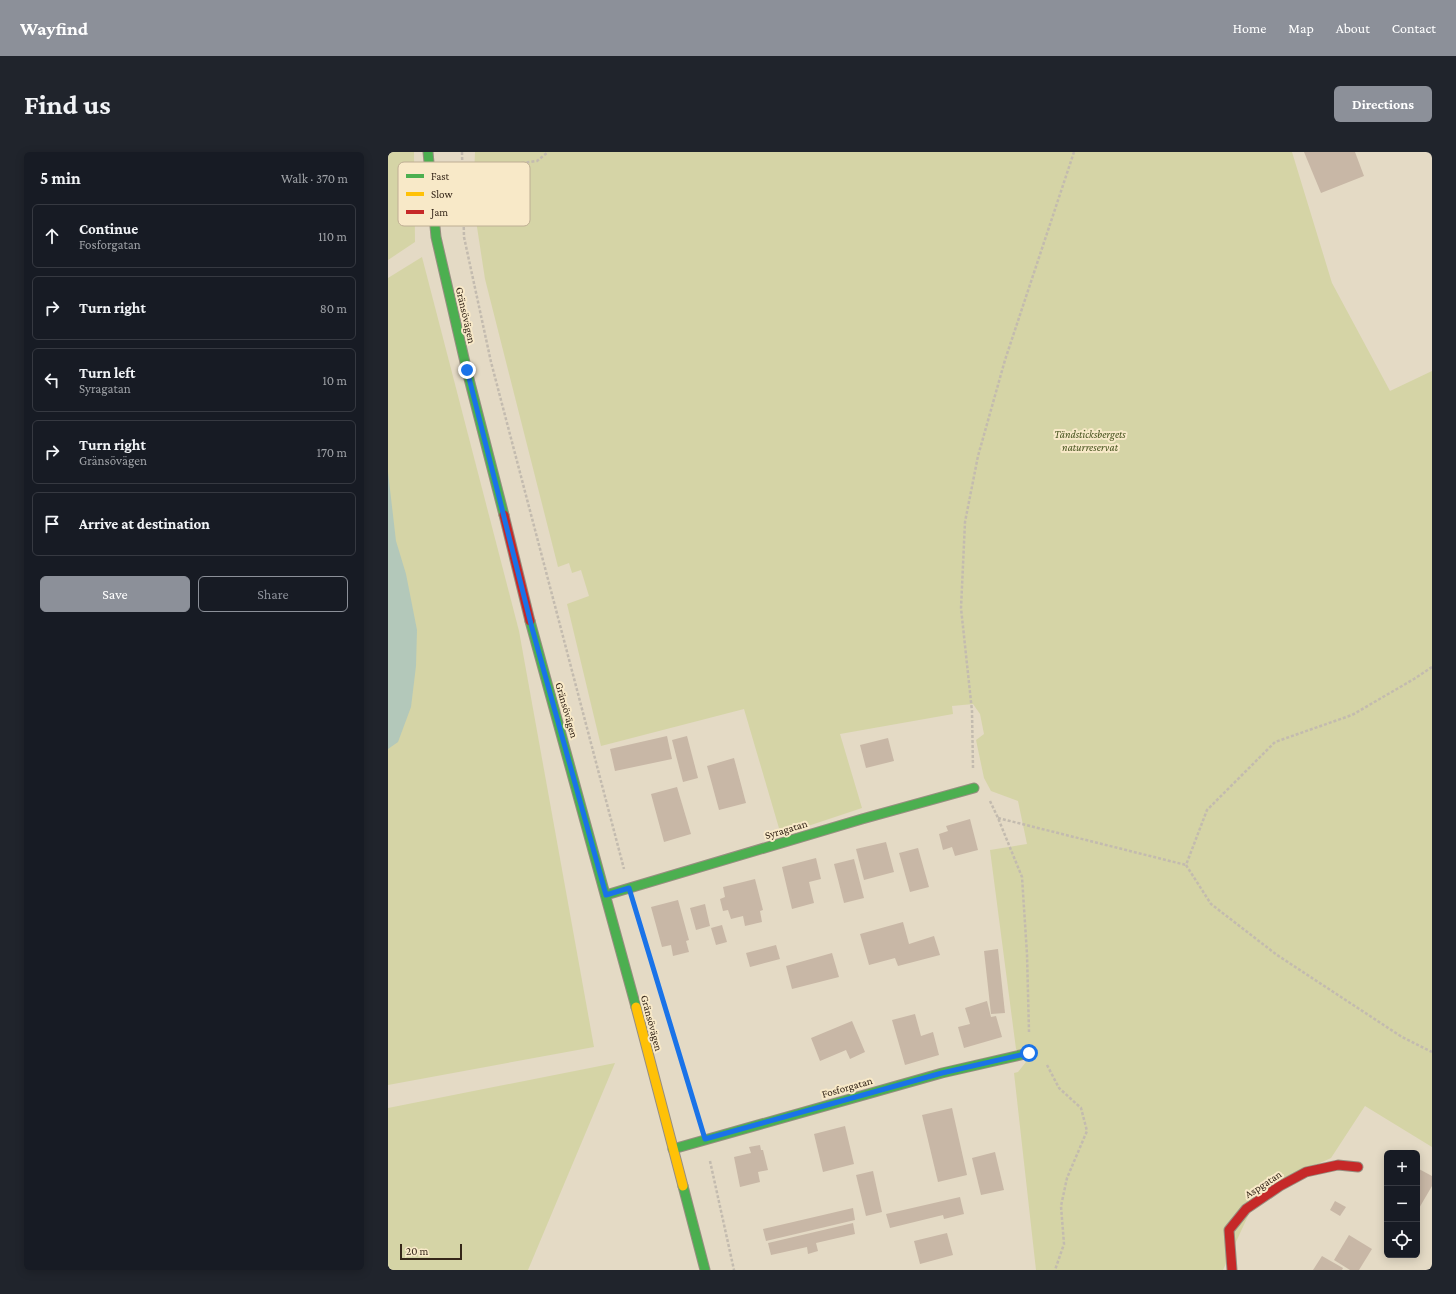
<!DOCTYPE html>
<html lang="en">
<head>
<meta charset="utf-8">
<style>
  body { margin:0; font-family:"Crimson Pro",serif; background:#20242c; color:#f1f3f6 }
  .controls { position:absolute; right:12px; bottom:12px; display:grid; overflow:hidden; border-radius:6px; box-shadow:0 2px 10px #0003 }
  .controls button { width:36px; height:36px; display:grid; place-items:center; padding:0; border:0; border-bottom:1px solid #363941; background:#171b24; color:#f1f3f6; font:20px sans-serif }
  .scale { position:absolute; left:12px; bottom:10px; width:62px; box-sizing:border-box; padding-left:4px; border:2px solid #352619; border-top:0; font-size:11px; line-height:14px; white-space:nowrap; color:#352619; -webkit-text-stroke:3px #f8e9c8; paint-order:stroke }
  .stop { position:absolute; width:12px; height:12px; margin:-9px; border:3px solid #1a73e8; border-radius:50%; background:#fff }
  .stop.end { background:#1a73e8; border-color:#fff; box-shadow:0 1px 4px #0008 }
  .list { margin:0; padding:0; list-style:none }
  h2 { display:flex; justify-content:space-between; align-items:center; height:52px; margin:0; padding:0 16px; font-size:17px }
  h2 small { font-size:13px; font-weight:400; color:#9ea1a6 }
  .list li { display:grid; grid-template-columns:26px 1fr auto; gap:12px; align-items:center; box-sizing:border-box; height:64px; margin:0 8px 8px; padding:0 8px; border:1px solid #363941; border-radius:6px }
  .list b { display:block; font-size:15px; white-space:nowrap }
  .list p { margin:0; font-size:13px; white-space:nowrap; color:#9ea1a6 }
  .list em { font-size:13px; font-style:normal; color:#9ea1a6 }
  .actions { display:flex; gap:8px; padding:12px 16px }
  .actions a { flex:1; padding:9px 0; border:1px solid #8c9099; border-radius:6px; text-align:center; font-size:14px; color:#8c9099 }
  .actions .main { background:#8c9099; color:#fff }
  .icon { flex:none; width:22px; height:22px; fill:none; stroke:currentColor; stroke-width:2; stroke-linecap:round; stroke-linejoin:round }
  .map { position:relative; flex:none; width:1044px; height:1118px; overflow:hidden; border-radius:6px }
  header { display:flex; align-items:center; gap:24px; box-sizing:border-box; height:56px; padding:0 20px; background:#8c9099; color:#fff }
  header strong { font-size:19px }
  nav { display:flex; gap:22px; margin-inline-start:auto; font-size:14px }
  .intro { display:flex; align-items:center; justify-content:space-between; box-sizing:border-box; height:96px; padding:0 24px }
  h1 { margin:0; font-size:28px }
  .button { padding:10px 18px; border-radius:6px; background:#8c9099; color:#fff; font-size:14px; font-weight:700 }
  main { display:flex; gap:24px; padding:0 24px }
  aside { flex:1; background:#171b24; border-radius:6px; box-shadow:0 2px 10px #0003 }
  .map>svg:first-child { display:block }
  .green { fill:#d5d4a6 }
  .water { fill:#b3c8ba }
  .building { fill:#c8b7a6 }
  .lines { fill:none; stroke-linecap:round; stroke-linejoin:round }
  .fast-casing { stroke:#978e80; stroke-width:11 }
  .slow-casing { stroke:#978e80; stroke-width:11 }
  .jam-casing { stroke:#978e80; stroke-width:11 }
  .path { stroke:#c3bbaf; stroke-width:2.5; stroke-dasharray:3 2; stroke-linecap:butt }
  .fast { stroke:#4caf50; stroke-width:9 }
  .slow { stroke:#ffc107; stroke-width:9 }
  .jam { stroke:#c62828; stroke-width:9 }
  .route { stroke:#1a73e8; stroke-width:5 }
  .labels { text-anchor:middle; stroke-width:4; stroke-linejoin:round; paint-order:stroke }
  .street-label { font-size:11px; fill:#352619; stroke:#f8e9c8 }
  .park-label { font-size:11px; font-style:italic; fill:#46531e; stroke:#f8e9c8 }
  .key { fill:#f8e9c8; stroke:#beae94; stroke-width:1 }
  .key-label { font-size:11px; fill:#352619 }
</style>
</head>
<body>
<header>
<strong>Wayfind</strong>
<nav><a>Home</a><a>Map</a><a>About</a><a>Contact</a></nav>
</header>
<div class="intro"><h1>Find us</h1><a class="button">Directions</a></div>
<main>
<aside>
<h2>5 min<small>Walk · 370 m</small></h2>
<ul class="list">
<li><svg class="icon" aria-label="ahead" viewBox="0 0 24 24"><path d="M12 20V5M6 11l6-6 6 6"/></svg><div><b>Continue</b><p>Fosforgatan</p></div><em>110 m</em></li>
<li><svg class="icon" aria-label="right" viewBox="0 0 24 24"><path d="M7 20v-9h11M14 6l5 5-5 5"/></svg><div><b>Turn right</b></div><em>80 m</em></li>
<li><svg class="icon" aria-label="left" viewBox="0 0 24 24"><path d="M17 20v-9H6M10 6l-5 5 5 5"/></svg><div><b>Turn left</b><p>Syragatan</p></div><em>10 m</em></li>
<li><svg class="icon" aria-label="right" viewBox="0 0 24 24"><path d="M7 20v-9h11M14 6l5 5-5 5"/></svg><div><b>Turn right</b><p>Gränsövägen</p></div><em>170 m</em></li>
<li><svg class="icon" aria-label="arrive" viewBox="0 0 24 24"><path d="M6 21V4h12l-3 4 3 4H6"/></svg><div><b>Arrive at destination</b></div></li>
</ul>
<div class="actions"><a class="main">Save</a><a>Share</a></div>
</aside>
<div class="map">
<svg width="1044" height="1118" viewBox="0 0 1044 1118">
  <rect width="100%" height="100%" fill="#e4dac5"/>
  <!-- green -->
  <g class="green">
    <path d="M0,0H26L27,90L0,108Z"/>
    <path d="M87,0H904L944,131L1002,239L1044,219V995L977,954L943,1006L872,1038L835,1118H648L626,921L630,920L638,910L628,897L602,698L639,692L630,649L603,639L596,626L588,588L596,582L592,562L585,552L564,554L565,562L452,582L474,656L393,683L356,557L213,594L179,452L201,444L193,418L184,421L181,411L170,415L97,127L85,49Z"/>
    <path d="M34,105L131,479L206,895L0,933V126Z"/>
    <path d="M227,911L140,1118H0V956Z"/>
  </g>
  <!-- water -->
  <path class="water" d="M0,320L8,389L18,422L29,478L28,514L23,555L10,590L0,597Z"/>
  <!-- building -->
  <g class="building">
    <path d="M916,0H967L976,24L933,41Z"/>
    <path d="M279,584L284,607L227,619L222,597Z"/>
    <path d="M299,584L310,626L295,630L284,588Z"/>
    <path d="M500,586L506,609L478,616L472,593Z"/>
    <path d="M346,606L358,651L331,658L319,614Z"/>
    <path d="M289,635L303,682L276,690L263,642Z"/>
    <path d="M582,667L590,698L567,704L564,695L555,698L551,682L560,679L558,674Z"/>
    <path d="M498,690L506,720L476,728L468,697Z"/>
    <path d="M530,696L541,735L522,740L511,701Z"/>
    <path d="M428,706L433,727L421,730L426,751L404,757L394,715Z"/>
    <path d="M466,707L476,746L456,751L446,712Z"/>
    <path d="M367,727L375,758L372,759L374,770L357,774L355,764L343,767L340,758L335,759L332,747L337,745L335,735Z"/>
    <path d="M290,748L301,788L298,789L301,800L285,804L283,793L274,795L263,755Z"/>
    <path d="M317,752L322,774L308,778L302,756Z"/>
    <path d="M515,770L521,792L546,784L552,803L510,814L507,806L481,813L472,782Z"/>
    <path d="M334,773L339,790L328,793L323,776Z"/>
    <path d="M388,793L392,807L362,815L358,801Z"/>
    <path d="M610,797L617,861L603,862L596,799Z"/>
    <path d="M444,801L451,825L404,837L398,814Z"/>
    <path d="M599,849L603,865L608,864L614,885L576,896L570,875L582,872L577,856Z"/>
    <path d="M527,862L533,884L545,880L551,903L517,913L504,868Z"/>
    <path d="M464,869L477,900L462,907L458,898L432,909L423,886Z"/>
    <path d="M564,956L579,1023L550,1030L534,963Z"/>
    <path d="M457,974L466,1012L435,1020L426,982Z"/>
    <path d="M372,993L373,998H375L380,1018L370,1020L372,1030L352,1035L346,1005L363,1001L361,995Z"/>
    <path d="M607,1000L616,1038L593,1043L584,1006Z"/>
    <path d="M1029,1016L1044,1024V1034L1030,1058L1029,1057Z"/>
    <path d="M485,1019L494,1060L478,1064L468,1023Z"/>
    <path d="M572,1045L576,1062L556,1067L555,1063L502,1076L498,1062Z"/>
    <path d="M947,1049L958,1055L952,1064L942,1058Z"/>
    <path d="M465,1056L467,1068L378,1089L375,1077Z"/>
    <path d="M465,1071L467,1082L428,1091L430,1099L420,1102L419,1095L383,1103L380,1091Z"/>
    <path d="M559,1081L565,1103L532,1112L526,1089Z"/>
    <path d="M961,1083L984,1097L971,1118H962L946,1108Z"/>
    <path d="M934,1104L955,1116L954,1118H925Z"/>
  </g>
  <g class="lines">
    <!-- fast casing -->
    <g class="fast-casing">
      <g id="fast">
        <path d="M40,0L48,85L79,219L116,363"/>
        <path d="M142,469L248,855"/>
        <path d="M218,743L474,667L586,636"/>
        <path d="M285,997L554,921L641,901"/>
        <path d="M295,1034L317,1118"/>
      </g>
    </g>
    <!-- slow casing -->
    <g class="slow-casing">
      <path id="slow" d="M248,855L295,1034"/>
    </g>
    <!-- jam casing -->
    <g class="jam-casing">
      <g id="jam">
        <path d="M116,363L142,469"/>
        <path d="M844,1118L841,1078L858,1057L892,1034L918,1020L950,1013L970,1015"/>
      </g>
    </g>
    <!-- path -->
    <g class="path">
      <path d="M74,0L76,85L103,210L236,717"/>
      <path d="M74,19L149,9L160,0"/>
      <path d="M1044,515L1026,527L964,563L887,590L819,658L798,713L823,752L889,803L1014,885L1044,900"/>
      <path d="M585,616L584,559L573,456L577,370L590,304L617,208L686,0"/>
      <path d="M602,649L610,666L634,725L639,802L641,880"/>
      <path d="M610,666L798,713"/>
      <path d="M247,756L311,967"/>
      <path d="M659,913L671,936L693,956L699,979L679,1026L673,1054L676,1092L667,1118"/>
      <path d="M322,1009L346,1118"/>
    </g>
    <!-- fast -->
    <use href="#fast" class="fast"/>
    <!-- slow -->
    <use href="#slow" class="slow"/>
    <!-- jam -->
    <use href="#jam" class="jam"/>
  </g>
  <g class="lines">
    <!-- route -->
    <path class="route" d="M79,218L144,476L218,743L241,736L317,987L554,921L641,901"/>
  </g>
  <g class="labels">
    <!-- street labels -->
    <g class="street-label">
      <text transform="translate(78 163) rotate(77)" y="4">Gränsövägen</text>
      <text transform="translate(179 558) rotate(74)" y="4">Gränsövägen</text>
      <text transform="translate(398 677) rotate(-17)" y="4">Syragatan</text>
      <text transform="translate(264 871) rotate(75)" y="4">Gränsövägen</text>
      <text transform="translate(459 935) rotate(-16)" y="4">Fosforgatan</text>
      <text transform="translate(875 1032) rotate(-33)" y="4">Aspgatan</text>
    </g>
    <!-- park labels -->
    <g class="park-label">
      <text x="702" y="286">Tändsticksbergets<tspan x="702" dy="13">naturreservat</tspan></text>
    </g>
  </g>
  <!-- legend -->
  <rect x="10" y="10" width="132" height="64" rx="6" class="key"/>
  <rect x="18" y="22" width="18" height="4" fill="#4caf50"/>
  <rect x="18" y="40" width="18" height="4" fill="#ffc107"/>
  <rect x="18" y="58" width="18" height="4" fill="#c62828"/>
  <g class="key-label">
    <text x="43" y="28">Fast</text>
    <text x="43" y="46">Slow</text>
    <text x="43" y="64">Jam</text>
  </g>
</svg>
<div class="controls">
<button>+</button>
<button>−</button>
<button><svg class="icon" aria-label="locate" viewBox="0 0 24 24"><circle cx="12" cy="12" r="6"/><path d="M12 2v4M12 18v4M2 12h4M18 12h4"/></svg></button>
</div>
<div class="scale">20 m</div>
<div class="stop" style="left:641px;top:901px"></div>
<div class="stop end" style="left:79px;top:218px"></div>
</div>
</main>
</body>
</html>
